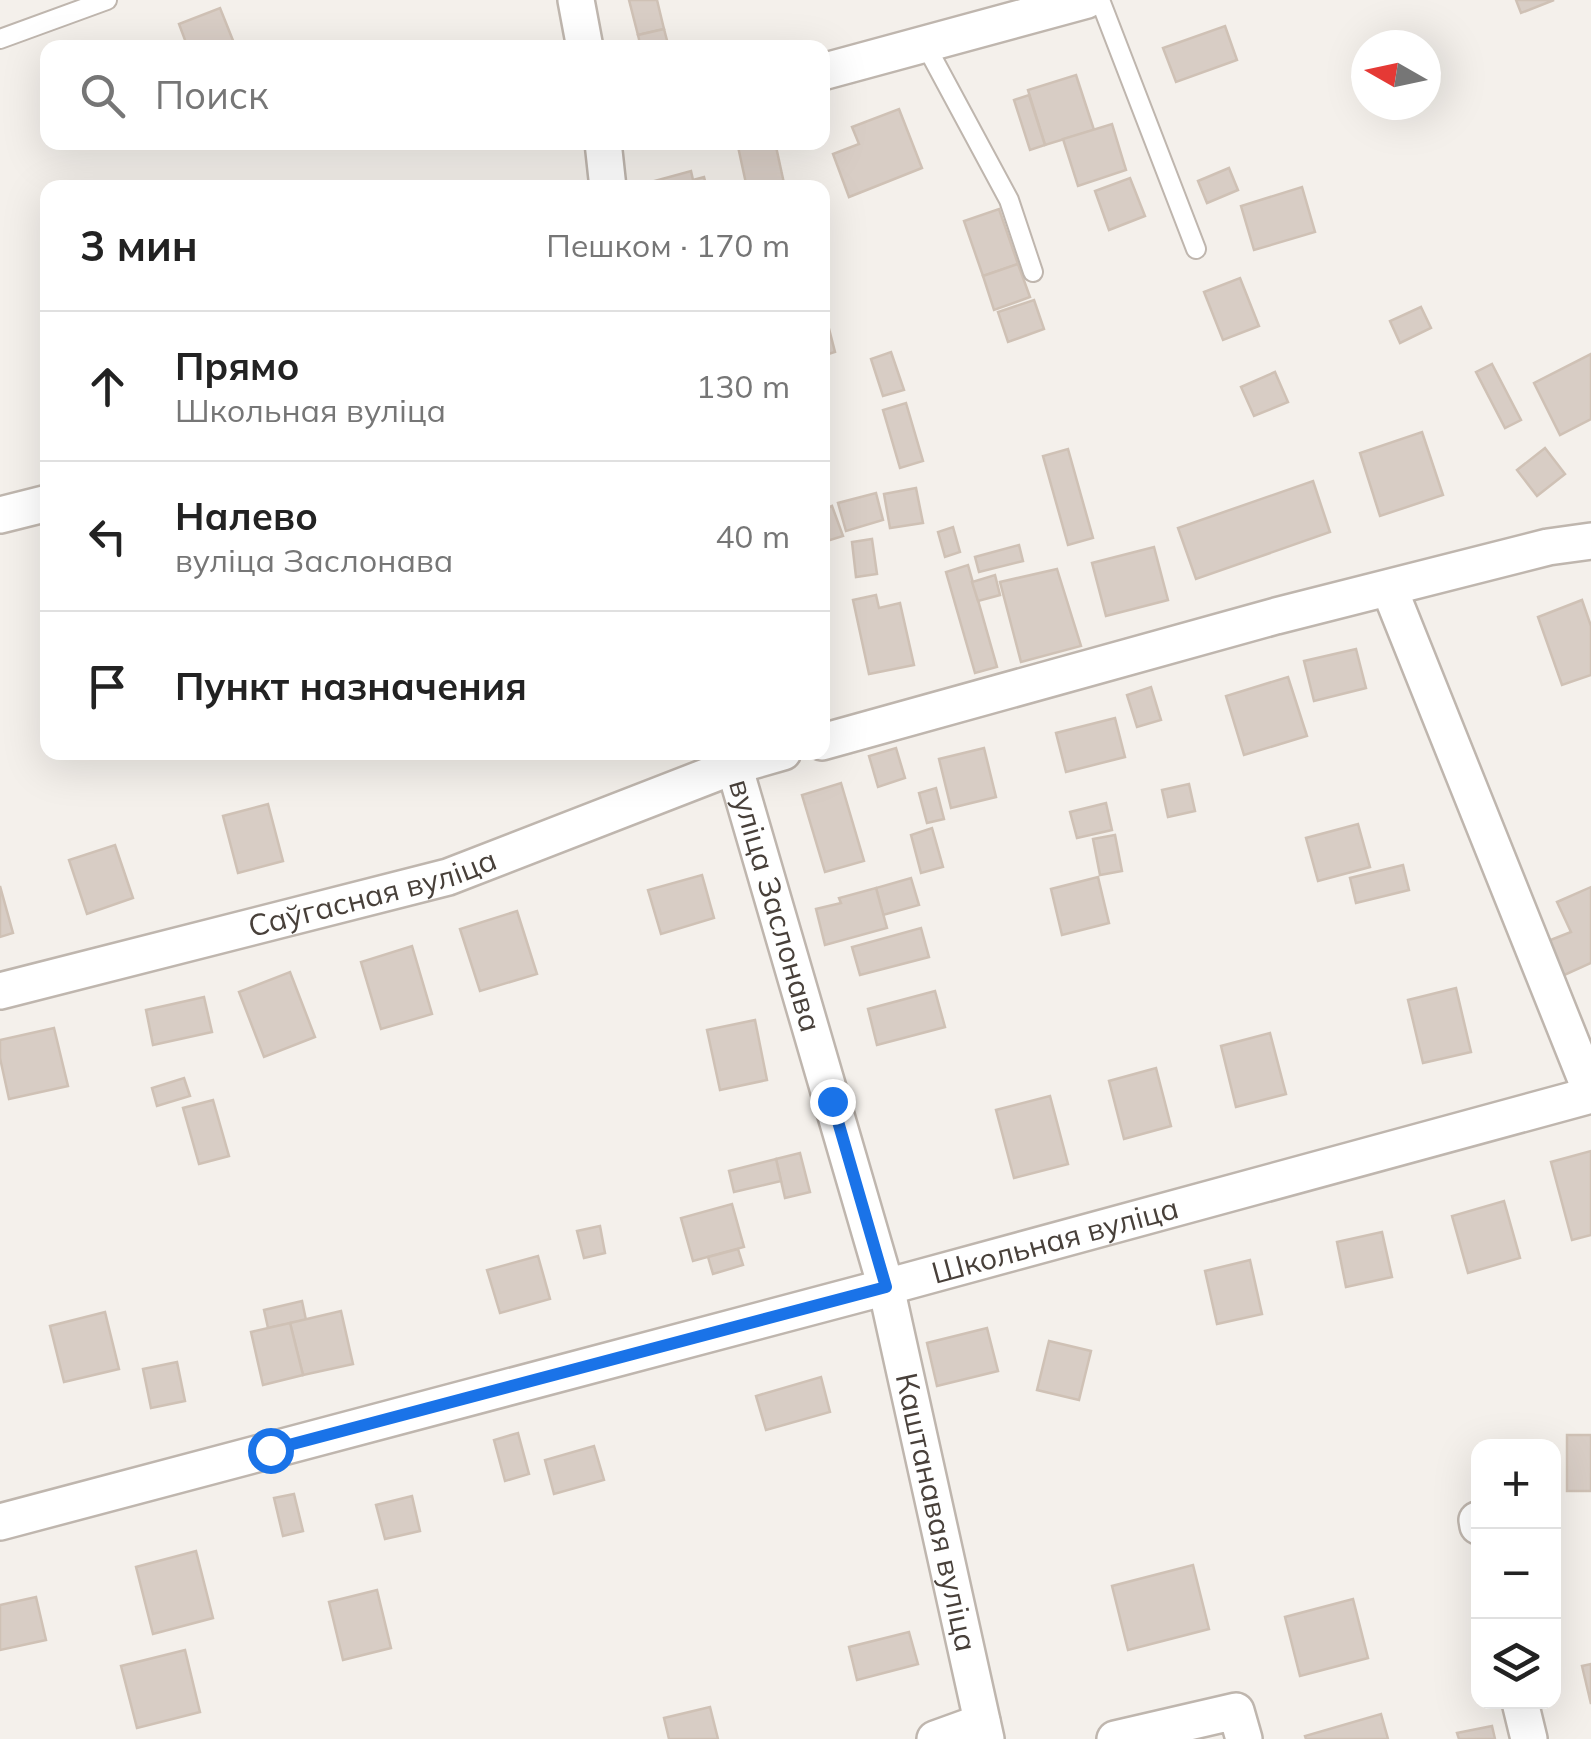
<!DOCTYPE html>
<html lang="ru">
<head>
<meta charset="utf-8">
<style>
  body { margin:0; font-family:Mulish,sans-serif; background:#f6f6f6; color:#222 }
  .controls { position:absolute; right:30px; bottom:30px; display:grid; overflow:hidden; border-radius:20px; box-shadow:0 10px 40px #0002 }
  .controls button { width:90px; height:90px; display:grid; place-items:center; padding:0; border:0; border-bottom:2px solid #e0e0e0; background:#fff; color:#222; font:50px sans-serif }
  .compass { position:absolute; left:1351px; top:30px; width:90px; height:90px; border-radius:50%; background:#fff; box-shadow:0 10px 40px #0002; rotate:279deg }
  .stop { position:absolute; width:30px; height:30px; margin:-22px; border:8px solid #1a73e8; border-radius:50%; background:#fff }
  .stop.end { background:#1a73e8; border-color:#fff; box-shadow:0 2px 10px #0008 }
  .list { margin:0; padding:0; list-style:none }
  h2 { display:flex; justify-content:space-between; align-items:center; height:130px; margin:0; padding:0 40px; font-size:42px }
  h2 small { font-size:32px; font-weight:400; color:#767676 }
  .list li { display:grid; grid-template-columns:65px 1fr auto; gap:30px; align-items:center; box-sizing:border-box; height:150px; padding:0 40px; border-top:2px solid #e0e0e0 }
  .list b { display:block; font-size:38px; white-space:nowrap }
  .list p { margin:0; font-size:32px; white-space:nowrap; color:#767676 }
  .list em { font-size:32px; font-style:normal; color:#767676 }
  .icon { flex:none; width:55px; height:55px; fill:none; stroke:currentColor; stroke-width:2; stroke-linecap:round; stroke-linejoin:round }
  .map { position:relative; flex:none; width:1591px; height:1739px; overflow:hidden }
  .search { position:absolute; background:#fff; box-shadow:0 10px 40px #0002; left:40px; top:40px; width:790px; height:110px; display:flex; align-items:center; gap:25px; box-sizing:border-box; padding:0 35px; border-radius:20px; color:#767676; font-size:38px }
  .panel { position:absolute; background:#fff; box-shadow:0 10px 40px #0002; left:40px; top:180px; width:790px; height:580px; border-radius:20px }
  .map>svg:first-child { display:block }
  .building { fill:#d8cdc5; stroke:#cfc1b5; stroke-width:2.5 }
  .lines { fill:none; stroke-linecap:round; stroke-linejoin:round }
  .lane-casing { stroke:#bfb6ae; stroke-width:22 }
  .street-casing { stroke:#bfb6ae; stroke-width:40 }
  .lane { stroke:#fff; stroke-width:18 }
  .street { stroke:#fff; stroke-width:35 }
  .route { stroke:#1a73e8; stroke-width:12 }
  .labels { text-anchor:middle; stroke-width:8; stroke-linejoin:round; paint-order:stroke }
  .street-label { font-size:30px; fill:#48403a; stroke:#fff }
</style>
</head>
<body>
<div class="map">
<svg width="1591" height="1739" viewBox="0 0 1591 1739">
  <rect width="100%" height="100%" fill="#f4f0eb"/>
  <!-- building -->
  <g class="building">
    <path d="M629,0H657L664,29L638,35Z"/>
    <path d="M1516,0H1554L1521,13Z"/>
    <path d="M220,8L236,48H188L179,24Z"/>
    <path d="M1225,26L1237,60L1176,82L1163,48Z"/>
    <path d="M664,29L669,48H641L638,35Z"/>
    <path d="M1076,75L1094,130L1045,145L1028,90Z"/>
    <path d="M1029,95L1045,145L1030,150L1014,100Z"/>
    <path d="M899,109L922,168L849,197L833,154L859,144L852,127Z"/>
    <path d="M1112,124L1126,170L1078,186L1063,139Z"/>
    <path d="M737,142H775L785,188H747Z"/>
    <path d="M1229,168L1238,190L1207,203L1198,181Z"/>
    <path d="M691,171L693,180L704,177L707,188H629Z"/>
    <path d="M1130,178L1145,216L1109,230L1095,191Z"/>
    <path d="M1302,187L1315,232L1254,250L1241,206Z"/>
    <path d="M999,209L1018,264L983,276L964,221Z"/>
    <path d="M1018,264L1030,297L994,310L983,276Z"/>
    <path d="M1240,278L1259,326L1223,340L1204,292Z"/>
    <path d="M1034,300L1044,329L1008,342L998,312Z"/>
    <path d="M1421,307L1431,328L1400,343L1390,321Z"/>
    <path d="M827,321L835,352L822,356V322Z"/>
    <path d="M891,352L904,390L883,396L871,359Z"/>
    <path d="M1591,354V419L1560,435L1534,383Z"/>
    <path d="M1492,364L1521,420L1505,428L1476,372Z"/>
    <path d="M1275,372L1288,402L1254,416L1241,387Z"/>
    <path d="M906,403L923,461L900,468L883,410Z"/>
    <path d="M1422,432L1443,495L1380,516L1360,453Z"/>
    <path d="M1545,448L1565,474L1537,496L1517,470Z"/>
    <path d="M1068,449L1093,538L1068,545L1043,456Z"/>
    <path d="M1313,481L1330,532L1196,579L1178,528Z"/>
    <path d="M916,488L923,523L890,528L884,494Z"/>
    <path d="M876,493L883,520L846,531L838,503Z"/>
    <path d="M832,506L843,536L827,541L822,528V510Z"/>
    <path d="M953,527L960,552L945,557L938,532Z"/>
    <path d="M872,539L877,574L856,577L852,542Z"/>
    <path d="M1019,545L1023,561L979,572L975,557Z"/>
    <path d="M1154,547L1168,600L1106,616L1092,563Z"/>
    <path d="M968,565L997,667L975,673L946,572Z"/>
    <path d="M1057,569L1081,646L1021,662L1000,582Z"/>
    <path d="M995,575L1000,595L978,601L972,582Z"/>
    <path d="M876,595L879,608L900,603L914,665L869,674L853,600Z"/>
    <path d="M1582,600L1591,626V675L1562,685L1538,617Z"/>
    <path d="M1356,649L1366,688L1314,701L1304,661Z"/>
    <path d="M1288,677L1307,736L1244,755L1226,696Z"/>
    <path d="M1151,687L1161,720L1137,727L1127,695Z"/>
    <path d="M1115,718L1125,757L1066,772L1056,733Z"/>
    <path d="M896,748L905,778L878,787L869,756Z"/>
    <path d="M984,748L996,797L951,808L939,759Z"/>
    <path d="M841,783L864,861L825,872L802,795Z"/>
    <path d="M1189,784L1195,811L1168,817L1162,790Z"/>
    <path d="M936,788L944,819L927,823L919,793Z"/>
    <path d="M1106,803L1112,830L1077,838L1070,812Z"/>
    <path d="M268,804L283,861L238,873L223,816Z"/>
    <path d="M1358,824L1370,867L1318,881L1306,838Z"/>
    <path d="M932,828L943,867L921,873L911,835Z"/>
    <path d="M1115,835L1122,871L1100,875L1093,839Z"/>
    <path d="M115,845L133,898L87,914L69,860Z"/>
    <path d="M1403,865L1409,890L1356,903L1350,878Z"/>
    <path d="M702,875L714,918L661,934L648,890Z"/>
    <path d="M1098,877L1109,923L1062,935L1051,889Z"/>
    <path d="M911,878L919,905L883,915L876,888Z"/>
    <path d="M0,886L13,933L0,937Z"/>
    <path d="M1591,887V963L1562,976L1548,941L1571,932L1557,902Z"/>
    <path d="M876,888L887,928L825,945L816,909L841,903L839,898Z"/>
    <path d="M517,911L537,974L480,991L460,929Z"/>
    <path d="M921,928L929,957L860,975L852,947Z"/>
    <path d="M412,946L432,1014L381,1029L361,962Z"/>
    <path d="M290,972L315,1037L264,1057L239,992Z"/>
    <path d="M1456,988L1471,1052L1423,1063L1408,1000Z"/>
    <path d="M935,991L945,1027L877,1045L868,1009Z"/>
    <path d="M204,997L212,1032L153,1045L146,1010Z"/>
    <path d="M755,1020L767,1080L720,1090L707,1030Z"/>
    <path d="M54,1028L68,1086L9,1099L0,1058V1040Z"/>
    <path d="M1270,1033L1286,1094L1236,1107L1221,1046Z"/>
    <path d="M1156,1068L1171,1126L1124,1139L1109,1081Z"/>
    <path d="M184,1078L190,1096L157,1106L152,1088Z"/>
    <path d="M1050,1096L1068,1164L1014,1178L996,1110Z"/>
    <path d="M213,1100L229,1156L199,1164L183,1108Z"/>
    <path d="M1591,1151V1235L1572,1240L1551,1162Z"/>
    <path d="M800,1153L810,1192L785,1198L776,1159Z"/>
    <path d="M776,1159L781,1181L734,1192L729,1171Z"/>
    <path d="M1504,1201L1520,1258L1468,1273L1452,1216Z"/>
    <path d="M732,1204L744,1247L693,1261L681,1218Z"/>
    <path d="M600,1226L605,1253L584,1258L577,1231Z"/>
    <path d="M1382,1232L1392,1277L1346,1287L1337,1242Z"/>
    <path d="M738,1249L743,1265L713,1274L708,1257Z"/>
    <path d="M538,1256L550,1299L500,1313L487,1270Z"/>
    <path d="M1250,1260L1262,1314L1217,1324L1205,1271Z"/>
    <path d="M302,1301L306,1320L268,1328L264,1310Z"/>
    <path d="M341,1311L353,1364L303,1375L290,1323Z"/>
    <path d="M105,1312L119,1369L64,1382L50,1326Z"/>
    <path d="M290,1323L303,1375L263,1385L251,1332Z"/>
    <path d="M987,1328L998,1371L937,1386L927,1343Z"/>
    <path d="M1049,1341L1091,1351L1079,1400L1037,1390Z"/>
    <path d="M177,1362L185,1401L151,1408L143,1369Z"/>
    <path d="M821,1377L830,1412L766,1430L756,1396Z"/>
    <path d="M518,1433L529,1474L505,1481L494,1440Z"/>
    <rect x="1567" y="1435" width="24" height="56"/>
    <path d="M594,1446L604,1480L554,1494L545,1460Z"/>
    <path d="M294,1494L303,1531L283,1536L274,1498Z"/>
    <path d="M412,1496L420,1531L385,1539L376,1505Z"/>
    <path d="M196,1551L213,1618L153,1634L136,1567Z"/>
    <path d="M1193,1565L1209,1629L1128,1650L1112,1586Z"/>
    <path d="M377,1590L391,1648L343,1660L329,1602Z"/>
    <path d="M36,1597L46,1640L0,1650V1605Z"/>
    <path d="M1353,1599L1368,1658L1300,1676L1285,1617Z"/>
    <path d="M909,1632L918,1664L857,1680L849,1647Z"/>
    <path d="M185,1650L200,1712L137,1728L121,1666Z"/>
    <path d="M1591,1664V1704L1582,1666Z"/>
    <path d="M710,1707L718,1739H669L664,1718Z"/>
    <path d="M1381,1714L1388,1739H1306L1305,1736Z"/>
    <path d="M1492,1726L1495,1739H1459L1457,1733Z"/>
  </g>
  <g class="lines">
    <!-- lane casing -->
    <g class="lane-casing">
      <g id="lane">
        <path d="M1100,0L1196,249"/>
        <path d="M0,39L107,0"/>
        <path d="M925,44L1009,200L1033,272"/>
      </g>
    </g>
    <!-- street casing -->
    <g class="street-casing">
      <g id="street">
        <path d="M576,0L585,48"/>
        <path d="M822,72L1087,0"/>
        <path d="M603,142L608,188"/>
        <path d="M0,515L48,503"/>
        <path d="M1389,588L1591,1092"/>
        <path d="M822,742L1276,616L1548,547L1591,541"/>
        <path id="s1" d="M730,752L886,1287L986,1739"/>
        <path id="s2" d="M0,991L448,877L734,766L783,752"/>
        <path d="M1477,1520L1478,1526"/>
        <path id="s3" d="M0,1522L886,1287L1591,1095"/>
        <path d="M1520,1702L1529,1739"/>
        <path d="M935,1739L982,1722"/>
        <path d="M1115,1739L1236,1711L1244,1739"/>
      </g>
    </g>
    <!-- lane -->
    <use href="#lane" class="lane"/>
    <!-- street -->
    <use href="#street" class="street"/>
  </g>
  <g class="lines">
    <!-- route -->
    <path class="route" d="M270,1450L886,1287L832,1101"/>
  </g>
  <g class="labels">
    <!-- street labels -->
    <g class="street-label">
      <text dy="10" stroke="none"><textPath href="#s2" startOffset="385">Саўгасная вуліца</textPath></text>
      <text dy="10" stroke="none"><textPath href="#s1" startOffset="160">вуліца Заслонава</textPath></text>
      <text dy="10" stroke="none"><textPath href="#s3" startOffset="1092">Школьная вуліца</textPath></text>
      <text dy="10" stroke="none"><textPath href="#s1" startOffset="788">Каштанавая вуліца</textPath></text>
    </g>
  </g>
</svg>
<div class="controls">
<button>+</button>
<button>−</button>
<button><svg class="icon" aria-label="layers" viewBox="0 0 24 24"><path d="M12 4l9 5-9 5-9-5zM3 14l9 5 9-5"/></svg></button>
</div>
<svg class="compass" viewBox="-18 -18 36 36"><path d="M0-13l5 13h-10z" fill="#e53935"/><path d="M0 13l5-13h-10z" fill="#767676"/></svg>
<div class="stop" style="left:270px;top:1450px"></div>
<div class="stop end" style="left:832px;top:1101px"></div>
<div class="search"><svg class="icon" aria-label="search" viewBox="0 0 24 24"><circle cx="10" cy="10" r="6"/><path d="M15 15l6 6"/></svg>Поиск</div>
<section class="panel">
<h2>3 мин<small>Пешком · 170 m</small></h2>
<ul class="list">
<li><svg class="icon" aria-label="ahead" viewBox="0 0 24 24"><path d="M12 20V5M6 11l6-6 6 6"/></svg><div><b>Прямо</b><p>Школьная вуліца</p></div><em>130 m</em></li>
<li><svg class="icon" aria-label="left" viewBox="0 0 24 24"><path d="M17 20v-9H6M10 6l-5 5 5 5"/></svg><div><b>Налево</b><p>вуліца Заслонава</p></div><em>40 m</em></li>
<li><svg class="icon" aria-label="arrive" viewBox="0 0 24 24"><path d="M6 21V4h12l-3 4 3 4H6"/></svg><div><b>Пункт назначения</b></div></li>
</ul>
</section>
</div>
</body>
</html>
